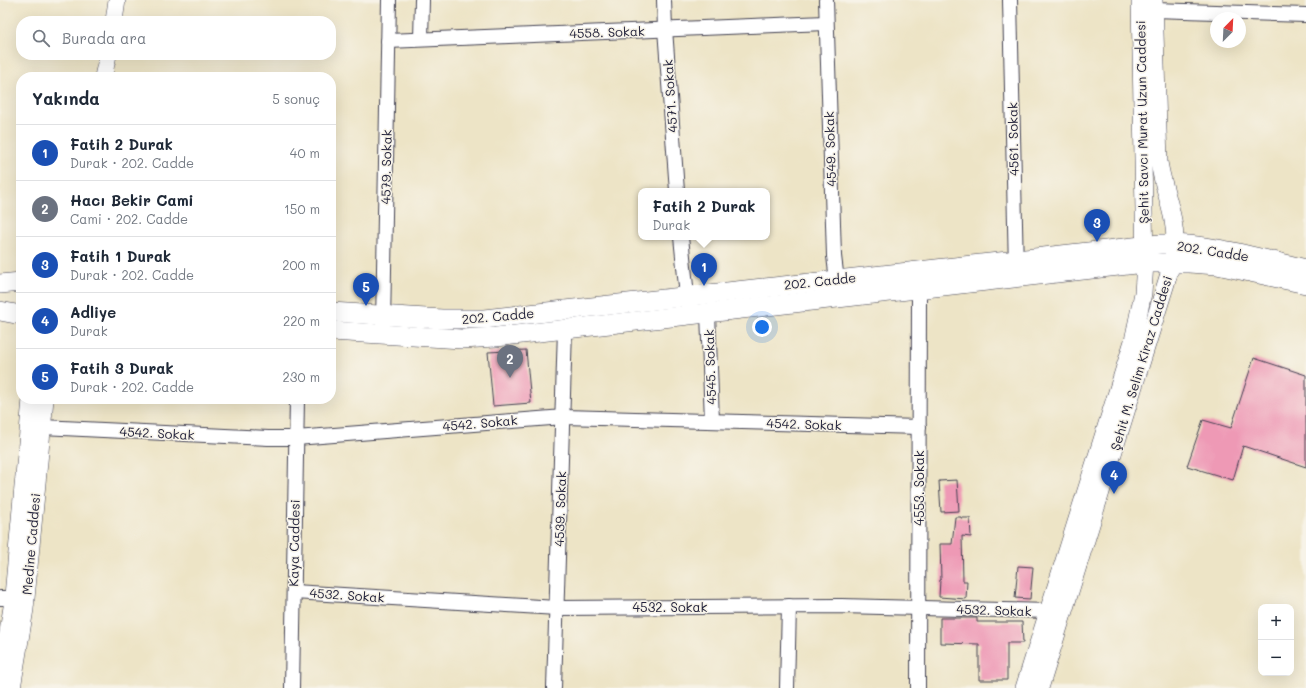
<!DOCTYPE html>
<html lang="tr">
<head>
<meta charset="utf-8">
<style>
  body { margin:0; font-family:Mali,sans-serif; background:#f6f6f7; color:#1f2937 }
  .controls { position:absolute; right:12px; bottom:12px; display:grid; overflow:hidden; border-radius:8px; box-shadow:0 4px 16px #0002 }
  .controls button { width:36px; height:36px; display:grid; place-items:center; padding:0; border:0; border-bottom:1px solid #e0e1e3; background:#fff; color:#1f2937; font:20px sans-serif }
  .compass { position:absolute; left:1210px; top:12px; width:36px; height:36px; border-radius:50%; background:#fff; box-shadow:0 4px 16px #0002; rotate:24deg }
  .you { position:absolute; left:762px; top:327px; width:14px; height:14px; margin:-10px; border:3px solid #fff; border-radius:50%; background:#1a73e8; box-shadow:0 0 0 6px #1a73e833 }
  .badge { display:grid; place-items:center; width:26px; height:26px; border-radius:50%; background:#db2777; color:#fff; font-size:13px; font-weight:700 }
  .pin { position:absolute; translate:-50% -33px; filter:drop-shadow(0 1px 2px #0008) }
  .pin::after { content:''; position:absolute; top:21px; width:14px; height:12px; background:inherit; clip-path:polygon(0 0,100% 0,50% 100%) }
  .popup { position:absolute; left:638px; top:188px; width:132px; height:52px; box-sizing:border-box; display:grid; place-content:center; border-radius:8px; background:#fff; filter:drop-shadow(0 1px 3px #0005); font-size:13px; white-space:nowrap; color:#747a83 }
  .popup b { font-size:15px; color:#1f2937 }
  .popup::after { content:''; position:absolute; left:50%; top:100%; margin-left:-8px; border:8px solid transparent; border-top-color:#fff }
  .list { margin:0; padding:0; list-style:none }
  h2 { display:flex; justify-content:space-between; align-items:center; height:52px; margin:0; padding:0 16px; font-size:17px }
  h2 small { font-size:13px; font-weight:400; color:#747a83 }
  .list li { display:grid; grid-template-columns:26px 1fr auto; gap:12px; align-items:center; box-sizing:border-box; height:56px; padding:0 16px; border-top:1px solid #e0e1e3 }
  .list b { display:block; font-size:15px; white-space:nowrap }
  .list p { margin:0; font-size:13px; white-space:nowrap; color:#747a83 }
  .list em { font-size:13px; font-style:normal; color:#747a83 }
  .icon { flex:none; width:22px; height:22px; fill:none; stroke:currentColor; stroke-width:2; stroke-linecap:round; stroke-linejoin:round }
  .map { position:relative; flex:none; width:1306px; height:688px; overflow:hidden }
  .search { position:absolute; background:#fff; box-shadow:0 4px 16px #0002; left:16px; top:16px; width:320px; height:44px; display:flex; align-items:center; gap:10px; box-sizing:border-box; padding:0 14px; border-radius:16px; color:#747a83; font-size:15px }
  .panel { position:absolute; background:#fff; box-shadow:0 4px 16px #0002; left:16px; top:72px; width:320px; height:332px; border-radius:16px }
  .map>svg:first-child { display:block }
  .building { fill:#ee99b5 }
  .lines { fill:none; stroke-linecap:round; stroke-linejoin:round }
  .minor-casing { stroke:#403f50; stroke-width:16 }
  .tertiary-casing { stroke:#403f50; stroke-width:18 }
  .secondary-casing { stroke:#403f50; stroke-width:20 }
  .minor { stroke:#fff; stroke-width:14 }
  .tertiary { stroke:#fff; stroke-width:17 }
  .secondary { stroke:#fff; stroke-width:19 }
  .labels { text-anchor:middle; stroke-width:3; stroke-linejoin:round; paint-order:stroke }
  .street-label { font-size:13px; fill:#22223b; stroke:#f7f3e8 }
</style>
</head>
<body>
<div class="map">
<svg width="1306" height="688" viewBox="0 0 1306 688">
  <rect width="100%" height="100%" fill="#f7f3e8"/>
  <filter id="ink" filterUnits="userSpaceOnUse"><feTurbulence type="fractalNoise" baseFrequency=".025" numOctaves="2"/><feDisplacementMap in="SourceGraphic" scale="8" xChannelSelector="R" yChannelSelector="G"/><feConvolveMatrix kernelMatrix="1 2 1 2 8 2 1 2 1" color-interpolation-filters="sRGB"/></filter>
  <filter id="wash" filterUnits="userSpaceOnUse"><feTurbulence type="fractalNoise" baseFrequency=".012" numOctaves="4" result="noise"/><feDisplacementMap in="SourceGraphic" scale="16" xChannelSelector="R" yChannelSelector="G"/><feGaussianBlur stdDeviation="0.9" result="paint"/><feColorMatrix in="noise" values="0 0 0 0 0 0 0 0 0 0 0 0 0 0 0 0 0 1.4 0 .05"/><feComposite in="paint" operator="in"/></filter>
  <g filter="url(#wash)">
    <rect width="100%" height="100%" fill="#ede4c6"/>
    <g id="blocks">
      <!-- building -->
      <g class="building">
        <path d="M526,350L531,403L493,406L488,352Z"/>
        <path d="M1254,358L1306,375V467L1243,446L1233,480L1187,466L1203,420L1231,428Z"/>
        <path d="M957,480L959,511L941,512L939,481Z"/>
        <path d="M955,517H961V518H970L971,537L962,536L963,581H967L966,599L939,597L940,580H941L940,544H952Z"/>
        <path d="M1018,566L1033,567L1030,599L1015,598Z"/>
        <path d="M940,618H977V622H1022L1023,643H1007V680H979V644L940,643Z"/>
      </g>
    </g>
  </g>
  <g filter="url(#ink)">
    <use href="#blocks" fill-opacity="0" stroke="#403f50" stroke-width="1"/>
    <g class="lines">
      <!-- minor casing -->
      <g class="minor-casing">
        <g id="minor">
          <path d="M664,0L665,29L677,191"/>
          <path d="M826,0L834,256L838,289"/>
          <path d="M1010,0L1016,269"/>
          <path d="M1154,10L1306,15"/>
          <path d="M421,39L422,0"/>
          <path d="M388,41L826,23"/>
          <path d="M681,237L688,306"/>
          <path d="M708,313L712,421"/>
          <path d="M383,324L389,0"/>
          <path d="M42,427L268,438H296L564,417L919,427"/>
          <path d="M294,592L557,608L841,606L1048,611"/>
          <path d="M0,598H13"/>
          <path d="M292,688L297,399"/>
          <path d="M554,688L565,329"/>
          <path d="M787,688L789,606"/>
          <path d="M918,688L919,288"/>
        </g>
      </g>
      <!-- tertiary casing -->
      <g class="tertiary-casing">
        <g id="tertiary">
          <path d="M114,21L117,0"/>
          <path d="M103,77L108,55"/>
          <path d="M0,682L12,607L31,399"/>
          <path d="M12,688L25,609L45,399"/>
          <path d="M1024,688L1133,341L1143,293L1145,263L1140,0"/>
          <path d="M1040,688L1168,277C1171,266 1174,255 1175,244C1176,216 1163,189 1159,162L1154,0"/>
        </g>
      </g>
      <!-- secondary casing -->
      <g class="secondary-casing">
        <g id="secondary">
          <path d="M0,284L21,282"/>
          <path d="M0,311L21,315"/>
          <path d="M331,312L442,319H484L1160,244C1210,243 1258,258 1306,269"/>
          <path d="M331,331L462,339L496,337L1145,263H1189L1217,265L1306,284"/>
        </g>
      </g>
      <!-- minor -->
      <use href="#minor" class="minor"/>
      <!-- tertiary -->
      <use href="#tertiary" class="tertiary"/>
      <!-- secondary -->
      <use href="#secondary" class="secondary"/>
    </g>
  </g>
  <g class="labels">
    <!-- street labels -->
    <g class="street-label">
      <text transform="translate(607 32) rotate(-2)" y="5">4558. Sokak</text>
      <text transform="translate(670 96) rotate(-94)" y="5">4571. Sokak</text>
      <text transform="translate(1142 122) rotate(-91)" y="5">Şehit Savcı Murat Uzun Caddesi</text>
      <text transform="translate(1013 139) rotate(-91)" y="5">4561. Sokak</text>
      <text transform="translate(830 149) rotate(-92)" y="5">4549. Sokak</text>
      <text transform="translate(386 167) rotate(-89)" y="5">4579. Sokak</text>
      <text transform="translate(1213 251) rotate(9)" y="5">202. Cadde</text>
      <text transform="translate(820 281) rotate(-6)" y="5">202. Cadde</text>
      <text transform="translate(498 316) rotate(-5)" y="5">202. Cadde</text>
      <text transform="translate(1141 363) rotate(-73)" y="5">Şehit M. Selim Kiraz Caddesi</text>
      <text transform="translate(710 367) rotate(-92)" y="5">4545. Sokak</text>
      <text transform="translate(480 423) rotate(-5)" y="5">4542. Sokak</text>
      <text transform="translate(804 424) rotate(2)" y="5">4542. Sokak</text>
      <text transform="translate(157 433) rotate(3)" y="5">4542. Sokak</text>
      <text transform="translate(919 488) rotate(-90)" y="5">4553. Sokak</text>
      <text transform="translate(560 509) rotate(-88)" y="5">4539. Sokak</text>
      <text transform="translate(294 543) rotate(-89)" y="5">Kaya Caddesi</text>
      <text transform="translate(31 544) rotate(-85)" y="5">Medine Caddesi</text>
      <text transform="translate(347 595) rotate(4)" y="5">4532. Sokak</text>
      <text x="670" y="612">4532. Sokak</text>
      <text transform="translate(994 610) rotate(2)" y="5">4532. Sokak</text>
    </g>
  </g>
</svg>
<div class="controls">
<button>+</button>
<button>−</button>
</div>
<svg class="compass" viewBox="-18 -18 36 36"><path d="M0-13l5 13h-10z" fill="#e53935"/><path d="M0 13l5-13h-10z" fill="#747a83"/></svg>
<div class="you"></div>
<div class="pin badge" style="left:704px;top:286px;background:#1a4fb4">1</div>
<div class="popup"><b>Fatih 2 Durak</b>Durak</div>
<div class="pin badge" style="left:510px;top:378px;background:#6b7280">2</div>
<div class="pin badge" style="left:1097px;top:242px;background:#1a4fb4">3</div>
<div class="pin badge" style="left:1114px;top:494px;background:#1a4fb4">4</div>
<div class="pin badge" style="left:366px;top:306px;background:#1a4fb4">5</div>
<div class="search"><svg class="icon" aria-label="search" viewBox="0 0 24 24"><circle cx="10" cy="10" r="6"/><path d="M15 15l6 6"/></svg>Burada ara</div>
<section class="panel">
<h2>Yakında<small>5 sonuç</small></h2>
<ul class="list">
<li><span class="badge" style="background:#1a4fb4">1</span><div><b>Fatih 2 Durak</b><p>Durak · 202. Cadde</p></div><em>40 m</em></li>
<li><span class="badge" style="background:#6b7280">2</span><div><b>Hacı Bekir Cami</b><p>Cami · 202. Cadde</p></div><em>150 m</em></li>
<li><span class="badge" style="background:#1a4fb4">3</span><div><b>Fatih 1 Durak</b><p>Durak · 202. Cadde</p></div><em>200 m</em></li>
<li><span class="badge" style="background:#1a4fb4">4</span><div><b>Adliye</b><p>Durak</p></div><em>220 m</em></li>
<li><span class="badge" style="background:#1a4fb4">5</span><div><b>Fatih 3 Durak</b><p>Durak · 202. Cadde</p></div><em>230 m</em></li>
</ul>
</section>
</div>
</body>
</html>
